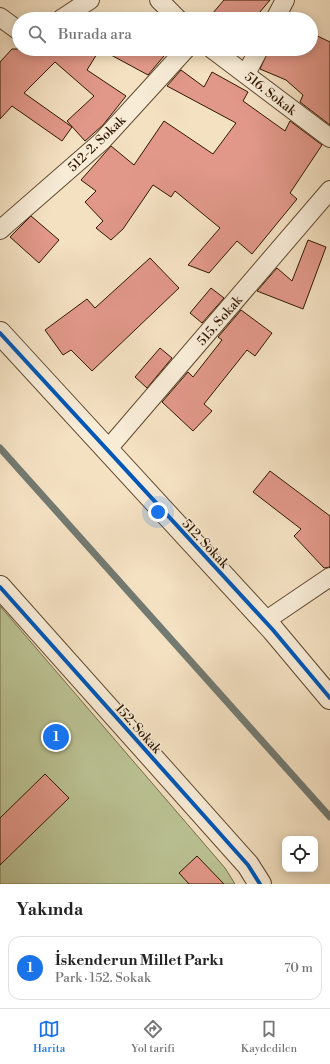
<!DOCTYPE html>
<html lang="tr">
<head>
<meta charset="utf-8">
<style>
  body { margin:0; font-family:"Libre Bodoni",serif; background:#f2f2f2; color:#222 }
  .controls { position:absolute; right:12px; bottom:12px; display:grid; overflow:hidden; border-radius:8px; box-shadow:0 2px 10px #0003 }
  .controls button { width:36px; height:36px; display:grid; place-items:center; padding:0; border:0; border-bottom:1px solid #e0e0e0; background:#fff; color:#222; font:20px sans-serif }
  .you { position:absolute; left:158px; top:512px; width:14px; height:14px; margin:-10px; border:3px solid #fff; border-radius:50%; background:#1a73e8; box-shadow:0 0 0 6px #1a73e833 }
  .badge { display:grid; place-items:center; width:26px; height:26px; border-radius:50%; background:#1a73e8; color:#fff; font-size:13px; font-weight:700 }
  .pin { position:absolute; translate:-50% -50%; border:2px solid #fff; box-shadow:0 1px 4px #0006 }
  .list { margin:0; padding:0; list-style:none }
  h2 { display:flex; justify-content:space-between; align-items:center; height:52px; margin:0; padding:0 16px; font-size:17px }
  h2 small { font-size:13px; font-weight:400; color:#767676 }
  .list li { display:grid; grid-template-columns:26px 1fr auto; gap:12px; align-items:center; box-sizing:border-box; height:64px; margin:0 8px 8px; padding:0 8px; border:1px solid #e0e0e0; border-radius:12px }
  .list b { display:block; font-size:15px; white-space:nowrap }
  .list p { margin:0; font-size:13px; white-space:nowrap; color:#767676 }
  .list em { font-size:13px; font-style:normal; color:#767676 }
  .icon { flex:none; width:22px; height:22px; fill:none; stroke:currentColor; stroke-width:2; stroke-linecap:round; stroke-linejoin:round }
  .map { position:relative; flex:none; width:330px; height:884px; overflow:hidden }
  .search { position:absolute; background:#fff; box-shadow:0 2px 10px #0003; left:12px; right:12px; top:12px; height:44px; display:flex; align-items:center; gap:10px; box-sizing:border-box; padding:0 14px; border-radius:22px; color:#767676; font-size:15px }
  .sheet { height:124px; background:#fff }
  nav { display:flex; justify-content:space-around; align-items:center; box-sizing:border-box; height:56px; border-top:1px solid #e0e0e0; background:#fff; font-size:11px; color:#767676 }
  nav a { display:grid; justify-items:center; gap:2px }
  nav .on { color:#1a73e8 }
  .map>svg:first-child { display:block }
  .green { fill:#bbc394; stroke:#766e4a }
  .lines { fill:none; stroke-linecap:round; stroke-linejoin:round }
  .stream { stroke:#737a71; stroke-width:7 }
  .building { fill:#e19889; stroke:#311800 }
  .minor-casing { stroke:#624a30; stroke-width:20 }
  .tertiary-casing { stroke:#624a30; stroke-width:24 }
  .minor { stroke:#f8ecd7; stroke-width:18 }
  .tertiary { stroke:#f8ecd7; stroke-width:22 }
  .cycleway-casing { stroke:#f8ecd7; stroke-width:6 }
  .cycleway { stroke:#0057b8; stroke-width:4 }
  .labels { text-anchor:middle; stroke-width:3; stroke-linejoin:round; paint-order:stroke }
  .street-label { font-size:13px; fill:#311800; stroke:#f8ecd7 }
</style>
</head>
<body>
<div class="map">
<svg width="330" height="884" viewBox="0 0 330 884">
  <rect width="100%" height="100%" fill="#f4e1c2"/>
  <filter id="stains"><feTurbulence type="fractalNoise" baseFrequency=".005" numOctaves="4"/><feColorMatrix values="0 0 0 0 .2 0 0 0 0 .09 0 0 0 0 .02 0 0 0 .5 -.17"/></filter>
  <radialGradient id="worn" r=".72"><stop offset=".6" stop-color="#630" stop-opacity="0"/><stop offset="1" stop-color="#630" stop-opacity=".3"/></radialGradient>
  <!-- green -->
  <path class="green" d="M0,606L225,868L235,884H0Z"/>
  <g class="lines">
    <!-- stream -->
    <path class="stream" d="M0,448L330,817"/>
  </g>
  <!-- building -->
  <g class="building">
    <path d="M224,0H270L254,19H224L212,14Z"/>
    <path d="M311,33L330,42V125L300,102L303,95L286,80L260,69L269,49H311Z"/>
    <path d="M12,49H100L87,70L126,96L103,125L85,141L67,121L94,96L55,62L24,93L72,127L62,141L12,106L0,119V62Z"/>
    <path d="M100,49H153L164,56L148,75Z"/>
    <path d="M181,70L204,87L212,72L248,92L243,101L285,131L290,121L322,145L290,193L297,199L252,254L237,241L209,273L188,265L220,228L175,191L171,197L153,185L123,229L111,240L96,228L103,221L85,202L96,191L81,180L111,146L134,165L164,121L213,154L236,123L167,86Z"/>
    <path d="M31,216L59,240L39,263L10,237Z"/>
    <path d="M308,240L326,247L303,309L257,291L277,268L292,281Z"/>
    <path d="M150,258L179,288L92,371L71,350L63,355L45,330L87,299L95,308Z"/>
    <path d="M211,288L224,298L202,323L190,313Z"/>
    <path d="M241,310L272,333L255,356L247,350L204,404L212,411L193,431L162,402L188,372L193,377L222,340L218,337Z"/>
    <path d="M160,348L172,358L147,388L135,377Z"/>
    <path d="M270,471L330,516V567L324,568L294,536L301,529L253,492Z"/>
    <path d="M45,774L69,798L0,865V818Z"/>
    <path d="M197,856L224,884H189L179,873Z"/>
  </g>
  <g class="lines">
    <!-- minor casing -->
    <g class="minor-casing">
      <g id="minor">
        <path d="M159,0L178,19"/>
        <path d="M0,17L19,31"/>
        <path d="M61,19L90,0"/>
        <path d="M275,19L285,0"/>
        <path d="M212,49L330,138"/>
        <path d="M246,74L259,49"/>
        <path d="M0,230L102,141L186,49"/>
        <path d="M107,450L330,190"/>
        <path d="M265,621L330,577"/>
      </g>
    </g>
    <!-- tertiary casing -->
    <g class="tertiary-casing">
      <g id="tertiary">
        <path d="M0,333L273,630L330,698"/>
        <path d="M0,587L248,865L260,884"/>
      </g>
    </g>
    <!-- minor -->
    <use href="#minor" class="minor"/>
    <!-- tertiary -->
    <use href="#tertiary" class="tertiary"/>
    <!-- cycleway casing -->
    <g class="cycleway-casing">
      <g id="cycleway">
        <path d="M0,333L273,630L330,698"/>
        <path d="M0,587L248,865L260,884"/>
      </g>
    </g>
    <!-- cycleway -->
    <use href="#cycleway" class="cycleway"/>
  </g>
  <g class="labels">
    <!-- street labels -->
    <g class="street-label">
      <text transform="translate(271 93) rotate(38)" y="5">516. Sokak</text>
      <text transform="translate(96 143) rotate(-44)" y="5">512-2. Sokak</text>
      <text transform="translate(219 320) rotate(-49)" y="5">515. Sokak</text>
      <text transform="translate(206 543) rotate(47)" y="5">512. Sokak</text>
      <text transform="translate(139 728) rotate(48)" y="5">152. Sokak</text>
    </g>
  </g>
  <rect width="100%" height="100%" filter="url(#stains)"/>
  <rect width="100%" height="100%" fill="url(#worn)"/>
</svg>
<div class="controls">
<button><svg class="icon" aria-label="locate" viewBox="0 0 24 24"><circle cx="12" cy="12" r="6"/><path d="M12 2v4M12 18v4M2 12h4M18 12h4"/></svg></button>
</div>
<div class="you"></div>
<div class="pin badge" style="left:56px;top:737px">1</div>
<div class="search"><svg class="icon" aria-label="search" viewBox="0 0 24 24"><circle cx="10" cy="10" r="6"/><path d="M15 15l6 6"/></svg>Burada ara</div>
</div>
<section class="sheet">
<h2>Yakında<small></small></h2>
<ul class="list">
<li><span class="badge">1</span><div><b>İskenderun Millet Parkı</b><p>Park · 152. Sokak</p></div><em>70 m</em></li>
</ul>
</section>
<nav>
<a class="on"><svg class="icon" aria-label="map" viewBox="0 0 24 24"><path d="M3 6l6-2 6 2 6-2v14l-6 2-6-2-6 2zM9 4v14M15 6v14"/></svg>Harita</a>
<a><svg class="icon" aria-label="directions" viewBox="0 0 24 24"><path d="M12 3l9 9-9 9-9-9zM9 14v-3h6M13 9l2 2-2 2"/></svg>Yol tarifi</a>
<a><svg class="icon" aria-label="saved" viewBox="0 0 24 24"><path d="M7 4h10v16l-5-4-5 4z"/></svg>Kaydedilen</a>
</nav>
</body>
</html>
